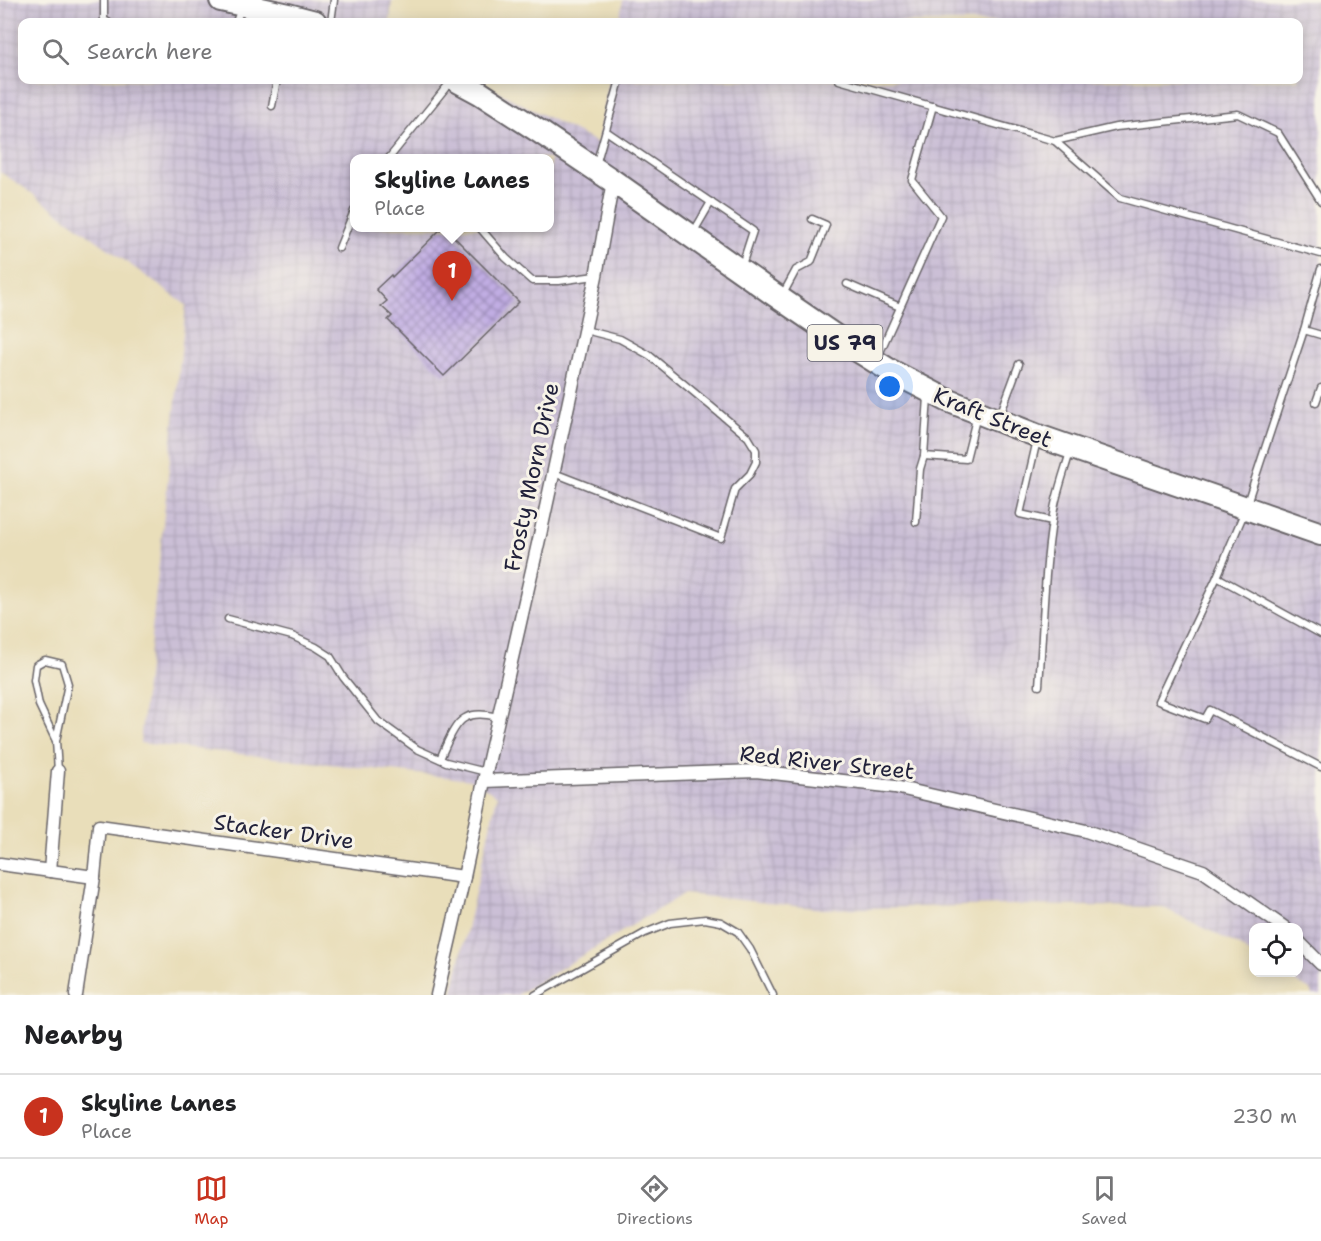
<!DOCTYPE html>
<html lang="en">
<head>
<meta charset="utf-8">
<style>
  body { margin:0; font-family:"Shantell Sans",sans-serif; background:#f6f6f6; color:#202124 }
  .controls { position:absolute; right:18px; bottom:18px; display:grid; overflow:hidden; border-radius:12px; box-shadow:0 3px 15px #0003 }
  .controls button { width:54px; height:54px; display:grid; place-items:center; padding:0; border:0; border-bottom:2px solid #e0e0e0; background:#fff; color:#202124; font:30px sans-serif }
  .you { position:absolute; left:890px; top:387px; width:21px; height:21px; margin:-15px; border:4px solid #fff; border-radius:50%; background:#1a73e8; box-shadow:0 0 0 9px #1a73e833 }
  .badge { display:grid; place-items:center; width:39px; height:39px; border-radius:50%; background:#c8321e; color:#fff; font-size:20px; font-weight:700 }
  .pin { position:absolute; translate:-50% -50px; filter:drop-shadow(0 2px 3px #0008) }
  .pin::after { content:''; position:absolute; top:32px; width:21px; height:18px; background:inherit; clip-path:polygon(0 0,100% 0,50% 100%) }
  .popup { position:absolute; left:350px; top:154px; width:204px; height:78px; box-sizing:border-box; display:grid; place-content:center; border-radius:12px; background:#fff; filter:drop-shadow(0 2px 4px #0005); font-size:20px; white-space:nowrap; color:#757577 }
  .popup b { font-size:22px; color:#202124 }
  .popup::after { content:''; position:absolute; left:50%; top:100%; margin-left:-12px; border:12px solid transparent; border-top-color:#fff }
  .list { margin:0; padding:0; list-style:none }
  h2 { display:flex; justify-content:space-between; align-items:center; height:78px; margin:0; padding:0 24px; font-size:26px }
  h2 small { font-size:20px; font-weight:400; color:#757577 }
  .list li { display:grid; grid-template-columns:39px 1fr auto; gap:18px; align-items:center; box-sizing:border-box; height:84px; padding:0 24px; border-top:2px solid #e0e0e0 }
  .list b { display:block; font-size:22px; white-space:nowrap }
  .list p { margin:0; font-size:20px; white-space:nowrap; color:#757577 }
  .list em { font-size:20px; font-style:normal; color:#757577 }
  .icon { flex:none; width:33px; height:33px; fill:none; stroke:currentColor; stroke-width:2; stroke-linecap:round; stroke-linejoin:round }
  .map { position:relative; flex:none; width:1321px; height:995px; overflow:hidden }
  .search { position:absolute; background:#fff; box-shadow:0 3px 15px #0003; left:18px; right:18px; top:18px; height:66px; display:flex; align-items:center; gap:15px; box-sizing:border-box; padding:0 21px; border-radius:12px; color:#757577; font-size:22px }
  .sheet { height:162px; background:#fff }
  nav { display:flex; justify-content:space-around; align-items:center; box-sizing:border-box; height:84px; border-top:2px solid #e0e0e0; background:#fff; font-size:16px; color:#757577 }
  nav a { display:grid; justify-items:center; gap:3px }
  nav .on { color:#c8321e }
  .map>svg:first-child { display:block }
  .industrial { fill:url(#industrial-grid); fill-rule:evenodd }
  .building { fill:url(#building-cross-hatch) }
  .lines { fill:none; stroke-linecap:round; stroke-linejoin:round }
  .lane-casing { stroke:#686467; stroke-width:9 }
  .street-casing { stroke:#686467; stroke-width:15 }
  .highway-casing { stroke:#686467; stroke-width:26 }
  .lane { stroke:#fff; stroke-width:6 }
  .street { stroke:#fff; stroke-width:12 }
  .highway { stroke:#fff; stroke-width:22 }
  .labels { text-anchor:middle; stroke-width:6; stroke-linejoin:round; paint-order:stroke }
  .shield { fill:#f7f3e8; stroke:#62616f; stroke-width:1.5 }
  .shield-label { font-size:21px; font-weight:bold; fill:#22223b }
  .street-label { font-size:22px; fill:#22223b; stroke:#f7f3e8 }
</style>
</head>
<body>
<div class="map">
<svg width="1321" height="995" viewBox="0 0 1321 995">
  <defs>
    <pattern id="industrial-grid" width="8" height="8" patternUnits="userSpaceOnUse" patternTransform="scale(1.5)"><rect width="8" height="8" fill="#cbbfd6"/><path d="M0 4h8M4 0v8" fill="none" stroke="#aea4b9"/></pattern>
    <pattern id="building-cross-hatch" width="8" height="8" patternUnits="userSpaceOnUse" patternTransform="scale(1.5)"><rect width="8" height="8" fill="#c1ade3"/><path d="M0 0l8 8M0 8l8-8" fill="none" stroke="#9c8cb9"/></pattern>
  </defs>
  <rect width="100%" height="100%" fill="#f7f3e8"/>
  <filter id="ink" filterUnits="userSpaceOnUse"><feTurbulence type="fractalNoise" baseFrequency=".0167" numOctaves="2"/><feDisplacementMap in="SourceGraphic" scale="12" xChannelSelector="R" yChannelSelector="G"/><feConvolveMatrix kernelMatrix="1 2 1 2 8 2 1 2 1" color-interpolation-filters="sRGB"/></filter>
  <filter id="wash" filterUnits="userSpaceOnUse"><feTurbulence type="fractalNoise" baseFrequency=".008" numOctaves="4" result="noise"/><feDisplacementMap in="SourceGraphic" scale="24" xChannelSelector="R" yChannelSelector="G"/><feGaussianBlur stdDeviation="1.35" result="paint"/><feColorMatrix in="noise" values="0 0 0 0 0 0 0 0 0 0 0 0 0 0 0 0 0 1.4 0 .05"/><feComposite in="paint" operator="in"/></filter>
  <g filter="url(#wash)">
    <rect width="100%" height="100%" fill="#e9deba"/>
    <!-- industrial -->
    <path class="industrial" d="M0,0H392L390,22H22V80H475L598,143L609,80H1298V22H619L623,0H1321V995H1312L1310,990L1281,973L1298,972V928H1254L1253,955L1236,944L1162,907L1011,905L823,909L684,894L517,995H452L497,796L472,780L140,743L186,305L19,184L0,172ZM354,158H550V228H354Z"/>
    <g id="blocks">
      <!-- building -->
      <path class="building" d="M442,228H445L519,302L444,376L388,320L392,316L381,306L387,301L376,289L391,275L392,277Z"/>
    </g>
  </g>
  <g filter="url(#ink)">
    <use href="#blocks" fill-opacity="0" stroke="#686467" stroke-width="1.5"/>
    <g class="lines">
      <!-- lane casing -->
      <g class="lane-casing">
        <g id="lane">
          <path d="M104,0V20L108,22"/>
          <path d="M236,22L241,8"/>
          <path d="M331,22L334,0"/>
          <path d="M839,80L1055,141L1116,127L1238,114L1278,133L1321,201"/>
          <path d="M272,106L277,80"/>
          <path d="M606,131L753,231L742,265"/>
          <path d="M1055,141L1120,198L1321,254"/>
          <path d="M389,158L452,80"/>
          <path d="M596,165L620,80"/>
          <path d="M480,228L506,258L532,281H559L595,276"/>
          <path d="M693,233L711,202"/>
          <path d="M339,248L354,211"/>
          <path d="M847,284L900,307"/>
          <path d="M782,296L796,270L811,262L826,225L812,219"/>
          <path d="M1304,330L1321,335"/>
          <path d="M877,359L941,216L912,180L933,106"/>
          <path d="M928,397L924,456L966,459L977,415"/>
          <path d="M1316,402L1321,388"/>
          <path d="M999,418L1019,364"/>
          <path d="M1037,440L1020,514L1052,521"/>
          <path d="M554,473L721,538L735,489L750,474L756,462V450L748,437L649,355L620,339L585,330"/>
          <path d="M1247,503L1304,330L1321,269"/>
          <path d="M1244,513L1217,577L1158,701L1205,719L1210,710L1321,767"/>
          <path d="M916,522L920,469L924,456"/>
          <path d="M1217,577L1321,634"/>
          <path d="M228,619L292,636L316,647L330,656L343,677L378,721L417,749L446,762L486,772"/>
          <path d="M1039,686C1043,629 1044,571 1053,515C1056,494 1064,473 1070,452"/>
          <path d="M56,741L68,684L62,664L45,660L36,665L34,680L39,705L56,741L58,771"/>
          <path d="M440,759C445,748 454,723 465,718C475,712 488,715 499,717"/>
          <path d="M535,995L645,933L670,923L705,919L721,922L738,932L750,949L773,995"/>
        </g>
      </g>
      <!-- street casing -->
      <g class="street-casing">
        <g id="street">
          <path d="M484,781L756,771L895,787L1086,831L1203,871L1285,928"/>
          <path d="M0,864L94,877"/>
          <path d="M50,871L58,771"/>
          <path d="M1298,941L1321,964"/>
          <path d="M76,995L94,877L99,826L464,877"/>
          <path d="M437,995L464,877L484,781L540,535L596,276L613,181"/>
        </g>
      </g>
      <!-- highway casing -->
      <g class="highway-casing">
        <g id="highway">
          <path d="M221,0L288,15L315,22"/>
          <path d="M456,80L480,93L537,130L613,181L772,293L841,340L889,370L947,400L1038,436L1321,534"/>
        </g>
      </g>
      <!-- lane -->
      <use href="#lane" class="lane"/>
      <!-- street -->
      <use href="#street" class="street"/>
      <!-- highway -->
      <use href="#highway" class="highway"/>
    </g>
  </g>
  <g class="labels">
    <!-- shield labels -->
    <rect class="shield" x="807.5" y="325" width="75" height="36" rx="4.5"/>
    <g class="shield-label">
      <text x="845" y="350">US 79</text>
    </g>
    <!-- street labels -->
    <g class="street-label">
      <text transform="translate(993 417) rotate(22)" y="8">Kraft Street</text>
      <text transform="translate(531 477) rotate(-78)" y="8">Frosty Morn Drive</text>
      <text transform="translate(827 762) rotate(6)" y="8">Red River Street</text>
      <text transform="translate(284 831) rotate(8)" y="8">Stacker Drive</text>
    </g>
  </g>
</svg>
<div class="controls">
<button><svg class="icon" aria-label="locate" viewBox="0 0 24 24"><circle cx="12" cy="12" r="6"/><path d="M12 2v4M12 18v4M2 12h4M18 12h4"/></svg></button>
</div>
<div class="you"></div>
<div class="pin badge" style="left:452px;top:301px">1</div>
<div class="popup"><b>Skyline Lanes</b>Place</div>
<div class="search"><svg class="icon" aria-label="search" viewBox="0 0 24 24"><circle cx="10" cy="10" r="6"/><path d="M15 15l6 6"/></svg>Search here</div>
</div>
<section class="sheet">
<h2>Nearby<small></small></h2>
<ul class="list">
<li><span class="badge">1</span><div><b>Skyline Lanes</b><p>Place</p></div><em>230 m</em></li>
</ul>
</section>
<nav>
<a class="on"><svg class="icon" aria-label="map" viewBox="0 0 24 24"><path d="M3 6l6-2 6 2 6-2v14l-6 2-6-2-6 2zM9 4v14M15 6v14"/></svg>Map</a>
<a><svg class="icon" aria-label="directions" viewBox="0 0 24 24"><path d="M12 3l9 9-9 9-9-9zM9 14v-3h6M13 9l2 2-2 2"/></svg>Directions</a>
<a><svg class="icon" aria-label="saved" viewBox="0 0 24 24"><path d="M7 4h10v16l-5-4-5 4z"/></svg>Saved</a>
</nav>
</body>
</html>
